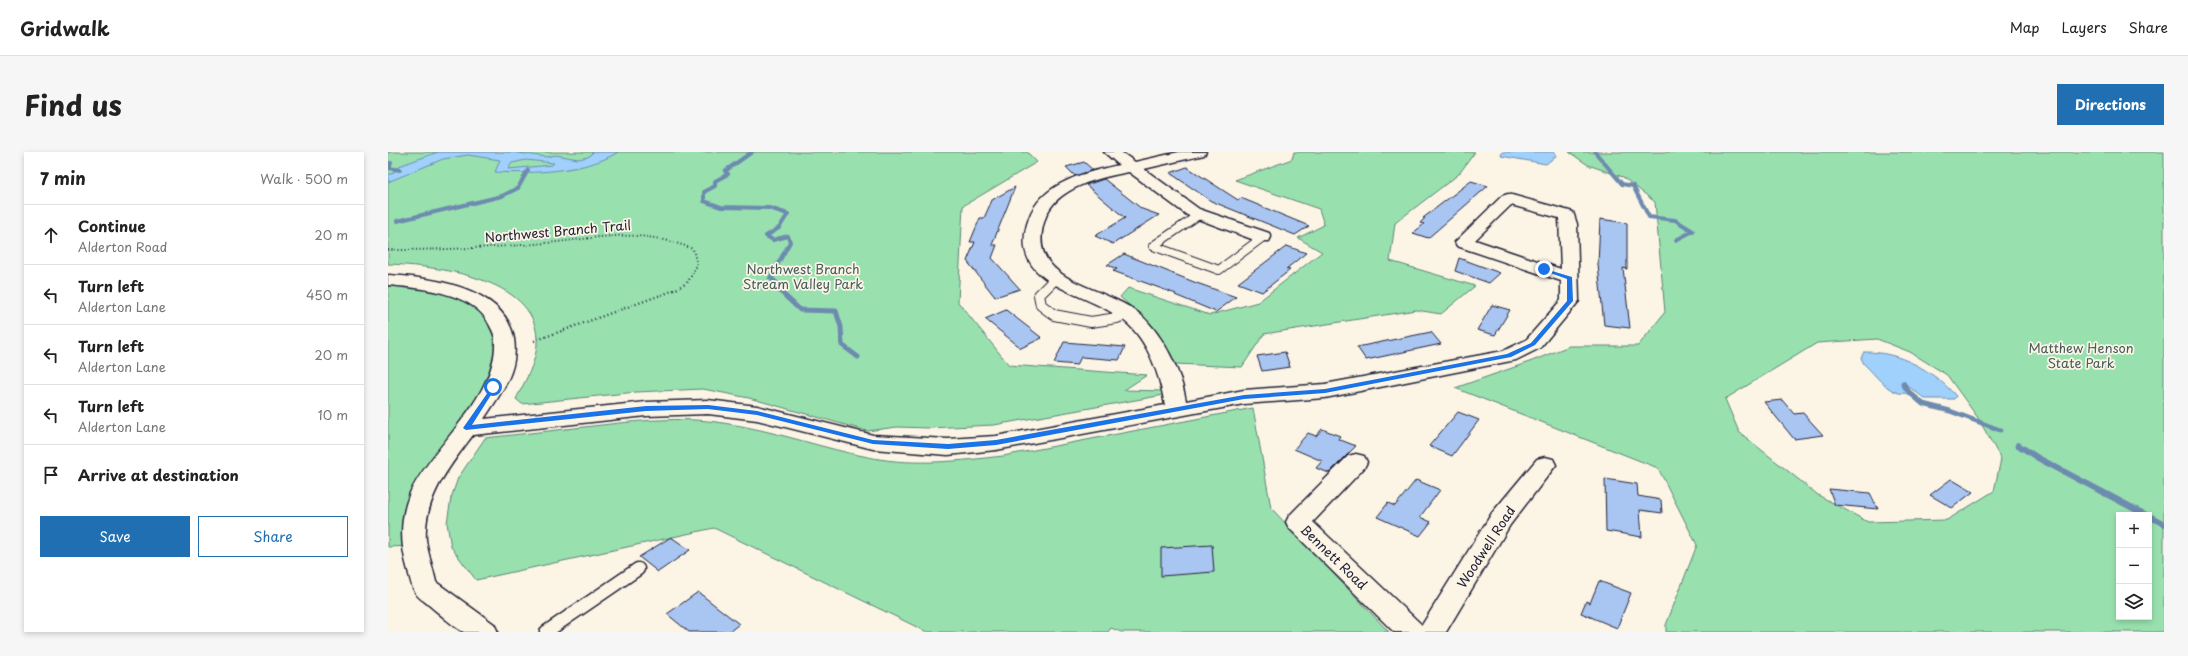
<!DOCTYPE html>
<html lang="en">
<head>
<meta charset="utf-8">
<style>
  body { margin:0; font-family:"Playpen Sans",sans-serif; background:#f6f6f6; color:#222 }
  .controls { position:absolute; right:12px; bottom:12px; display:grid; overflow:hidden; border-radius:0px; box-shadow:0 2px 6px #0003 }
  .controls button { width:36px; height:36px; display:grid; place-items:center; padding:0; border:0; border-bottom:1px solid #e0e0e0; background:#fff; color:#222; font:20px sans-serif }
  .stop { position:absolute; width:12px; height:12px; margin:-9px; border:3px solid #1a73e8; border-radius:50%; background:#fff }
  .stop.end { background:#1a73e8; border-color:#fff; box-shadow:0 1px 4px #0008 }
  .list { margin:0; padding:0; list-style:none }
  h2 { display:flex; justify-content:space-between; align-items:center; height:52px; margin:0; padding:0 16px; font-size:17px }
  h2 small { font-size:13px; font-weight:400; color:#767676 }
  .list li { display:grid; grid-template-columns:26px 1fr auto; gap:12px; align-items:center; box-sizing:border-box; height:60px; padding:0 16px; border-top:1px solid #e0e0e0 }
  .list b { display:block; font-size:15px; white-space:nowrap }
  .list p { margin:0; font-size:13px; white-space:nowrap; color:#767676 }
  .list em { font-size:13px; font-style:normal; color:#767676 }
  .actions { display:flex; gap:8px; padding:12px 16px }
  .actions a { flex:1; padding:9px 0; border:1px solid #1f6fb2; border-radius:0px; text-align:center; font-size:14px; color:#1f6fb2 }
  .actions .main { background:#1f6fb2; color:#fff }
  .icon { flex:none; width:22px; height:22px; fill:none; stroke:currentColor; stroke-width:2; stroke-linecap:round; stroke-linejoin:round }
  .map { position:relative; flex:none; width:1776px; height:480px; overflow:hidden; border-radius:0px }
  header { display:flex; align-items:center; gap:24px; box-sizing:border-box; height:56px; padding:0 20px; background:#fff; border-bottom:1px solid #e0e0e0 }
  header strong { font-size:19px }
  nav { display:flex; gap:22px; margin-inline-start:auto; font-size:14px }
  .intro { display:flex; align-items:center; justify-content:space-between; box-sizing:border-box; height:96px; padding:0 24px }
  h1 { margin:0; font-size:28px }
  .button { padding:10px 18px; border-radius:0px; background:#1f6fb2; color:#fff; font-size:14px; font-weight:700 }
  main { display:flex; gap:24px; padding:0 24px }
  aside { flex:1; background:#fff; border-radius:0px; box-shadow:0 2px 6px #0003 }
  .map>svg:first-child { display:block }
  .green { fill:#98e1af; stroke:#5d8275; fill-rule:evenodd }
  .water { fill:#9fd1fc; stroke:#6d8baf; fill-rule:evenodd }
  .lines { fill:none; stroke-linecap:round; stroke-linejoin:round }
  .stream-far2 { stroke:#6d8baf; stroke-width:4 }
  .stream-far1 { stroke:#6d8baf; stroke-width:5 }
  .stream { stroke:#6d8baf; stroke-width:6 }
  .building { fill:#a9c5f1; stroke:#22223b }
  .service-far2-casing { stroke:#22223b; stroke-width:10 }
  .service-far1-casing { stroke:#22223b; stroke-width:12 }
  .service-casing { stroke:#22223b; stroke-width:15 }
  .minor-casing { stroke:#22223b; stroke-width:3 }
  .path-far1 { stroke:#22223b; stroke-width:2; stroke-dasharray:1 2.5; stroke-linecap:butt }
  .path { stroke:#22223b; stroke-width:2.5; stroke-dasharray:1 3; stroke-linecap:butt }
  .service-far2 { stroke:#fcf5e5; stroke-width:8 }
  .service-far1 { stroke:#fcf5e5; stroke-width:10 }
  .service { stroke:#fcf5e5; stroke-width:12 }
  .minor { fill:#fcf5e5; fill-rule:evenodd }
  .route { fill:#1a73e8 }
  .labels { text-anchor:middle; stroke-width:3.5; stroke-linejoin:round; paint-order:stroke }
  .street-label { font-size:13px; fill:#22223b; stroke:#fcf5e5 }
  .park-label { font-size:13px; fill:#455b5e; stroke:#fcf5e5 }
</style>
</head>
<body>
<header>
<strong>Gridwalk</strong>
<nav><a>Map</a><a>Layers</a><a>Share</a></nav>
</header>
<div class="intro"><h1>Find us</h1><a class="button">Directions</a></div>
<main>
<aside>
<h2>7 min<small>Walk · 500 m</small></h2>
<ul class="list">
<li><svg class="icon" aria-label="ahead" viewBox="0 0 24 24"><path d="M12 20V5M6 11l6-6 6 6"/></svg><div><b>Continue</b><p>Alderton Road</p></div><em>20 m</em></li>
<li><svg class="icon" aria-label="left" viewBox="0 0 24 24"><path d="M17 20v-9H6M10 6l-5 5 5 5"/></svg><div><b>Turn left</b><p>Alderton Lane</p></div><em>450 m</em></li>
<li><svg class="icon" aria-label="left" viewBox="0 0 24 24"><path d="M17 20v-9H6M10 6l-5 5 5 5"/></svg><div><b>Turn left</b><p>Alderton Lane</p></div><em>20 m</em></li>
<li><svg class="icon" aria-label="left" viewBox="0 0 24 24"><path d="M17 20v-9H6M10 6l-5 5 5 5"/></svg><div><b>Turn left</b><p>Alderton Lane</p></div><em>10 m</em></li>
<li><svg class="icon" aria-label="arrive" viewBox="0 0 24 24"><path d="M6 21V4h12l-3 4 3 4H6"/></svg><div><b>Arrive at destination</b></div></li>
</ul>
<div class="actions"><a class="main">Save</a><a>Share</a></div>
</aside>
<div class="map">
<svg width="1776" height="480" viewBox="0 0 1776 480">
  <rect width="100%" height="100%" fill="#fcf5e5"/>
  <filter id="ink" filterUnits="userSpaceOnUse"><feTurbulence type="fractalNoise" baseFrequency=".025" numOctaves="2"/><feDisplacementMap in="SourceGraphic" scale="8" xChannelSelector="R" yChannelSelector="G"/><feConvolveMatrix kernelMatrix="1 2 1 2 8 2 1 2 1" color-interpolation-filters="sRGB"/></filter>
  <g filter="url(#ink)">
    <!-- green -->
    <g class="green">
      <path d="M0,0H639L649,10L575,54L570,150L621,213L759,223L736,238L775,239L776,243L606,273L541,276L509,275L479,279L361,246L315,237L248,240L134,252L128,247C137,229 150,208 149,187C147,125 47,114 0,112Z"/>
      <path d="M906,0H1087L1071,22L1007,71L1002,109L1087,134L1053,162L1028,158L876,182L854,215L787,212L766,175L732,145L740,136L822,163L870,150L934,100L910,86L936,73L931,57L847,28L904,7Z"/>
      <path d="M1181,0H1776V480H1278V473L1309,393L1270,316L1067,236L1144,209L1181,194H1250L1277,160L1267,50L1235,25L1200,13ZM1489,187L1522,200L1559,223L1590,266L1613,307L1606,339L1559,368L1480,370L1430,343L1351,280L1337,247L1429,191ZM1731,363H1761V465H1731Z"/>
      <path d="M0,128L49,135L100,156L116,212L56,305L25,394L0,395Z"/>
      <path d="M865,256L883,356L1001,480H733L723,476L720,480H539L326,376L88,428L63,395L59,371L63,346L70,326L97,286C133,282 169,278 205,274C248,269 292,264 335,271C386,278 435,297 485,306C528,314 572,309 615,304Z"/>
    </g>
    <!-- water -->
    <g class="water">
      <path d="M50,0H123L159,5L168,3L190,7L200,5L205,0H230C200,20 143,22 107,20L112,8L80,3L55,7L0,30V23L5,21L11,14ZM138,8L166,11L164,13L120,17L124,11Z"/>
      <path d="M1114,0H1166L1168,4L1158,12L1113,4Z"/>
      <path d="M1476,200C1511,199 1546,219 1568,244L1566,247H1537L1516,231L1513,233L1519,241C1502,245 1487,222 1476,212L1473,206Z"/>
    </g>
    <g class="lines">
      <!-- stream-far2 -->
      <g class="stream-far2">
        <path d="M364,0L337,19L340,22L327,29V34L316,40V49L333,55L381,56L400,62L391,76L378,84L385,88L400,84L402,90L382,126L385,128"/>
        <path d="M1207,0L1234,32L1245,34L1261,65L1287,68L1305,79L1288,88"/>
        <path d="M0,11H3L1,16L12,18"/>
        <path d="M9,69L114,44L130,36L140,18"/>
      </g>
      <!-- stream-far1 -->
      <g class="stream-far1">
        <path d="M384,127L393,135V140L412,158L448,159L453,175L454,193L470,205"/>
        <path d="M1515,231L1521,240L1535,252L1562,259L1612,278"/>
      </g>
      <!-- stream -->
      <g class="stream">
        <path d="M1630,293L1650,306L1758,363"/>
        <path d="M1761,364L1776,372"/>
      </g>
    </g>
    <!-- building -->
    <g class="building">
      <path d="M696,10L705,18L687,24L678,15Z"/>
      <path d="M799,15L850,48L853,46L921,74L907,83L823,49L782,21Z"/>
      <path d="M716,27L754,57L771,63L725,92L707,84L737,66L698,33Z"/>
      <path d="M1083,29L1100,34L1040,86L1025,81L1036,72L1032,71L1037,66H1035Z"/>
      <path d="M627,35L604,93H609L604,106L632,137L607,145L579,109L587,90H582L592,66H596L604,48Z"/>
      <path d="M1212,67L1239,71V117L1235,116L1242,176L1216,173L1210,113Z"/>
      <path d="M899,94L918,101L898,117L902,118L874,140L850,131Z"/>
      <path d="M736,102L806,130L848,145L828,160L787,143L788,142L725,119L729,117L719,113Z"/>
      <path d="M1071,106L1112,121L1101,131L1067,119Z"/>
      <path d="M1104,153L1122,158L1107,183L1089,178Z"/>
      <path d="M618,158L654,186L633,196L597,167Z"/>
      <path d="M1043,180L1053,192L978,208L969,195Z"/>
      <path d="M676,190L737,195L731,208L693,205L689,213L666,211Z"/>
      <path d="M897,200L902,215L874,219L869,204Z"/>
      <path d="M1394,248L1406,262L1415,261L1435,283L1406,287L1376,250Z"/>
      <path d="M1070,260L1091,268L1064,304L1041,294Z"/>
      <path d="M934,277L952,284L950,287L968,294L941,321L928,316L934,309L906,297L920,281L928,284Z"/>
      <path d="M1217,327L1249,332L1250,344L1273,348L1274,361L1252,358L1254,385L1218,379Z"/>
      <path d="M1563,327L1585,340L1564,356L1542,343Z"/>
      <path d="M1028,328L1052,338L1032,365L1043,370L1032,384L989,365L1000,351L1007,354Z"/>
      <path d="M1441,337L1482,341L1490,357L1447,353Z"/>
      <path d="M283,385L302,398L270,420L251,405Z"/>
      <path d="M824,393L826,420L773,424V396Z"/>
      <path d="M1211,429L1243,441L1229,476L1193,461L1198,449L1202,451Z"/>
      <path d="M310,440L351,472L341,480H301L279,462Z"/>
    </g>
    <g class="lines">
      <!-- service-far2 casing -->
      <g class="service-far2-casing">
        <g id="service-far2">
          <path d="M812,62L765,94L831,118L875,85"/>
          <path d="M666,128L668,126"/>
        </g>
      </g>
      <!-- service-far1 casing -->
      <g class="service-far1-casing">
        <path id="service-far1" d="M667,127L651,143L653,153L666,163L703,170L729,166L740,161"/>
      </g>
      <!-- service casing -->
      <g class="service-casing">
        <path id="service" d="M158,480L250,417"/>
      </g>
      <!-- minor casing -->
      <g class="minor-casing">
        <g id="minor">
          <path d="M716,0H733L747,10L791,0H818L816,3L756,17L811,57L881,81L883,85L881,89H869L799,63L741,20C713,25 667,35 657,67C635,133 719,132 754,164C776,185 793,219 798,249L856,238L937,232L1115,199L1138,188L1173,148V129L1069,94L1067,90L1114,44L1120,42L1185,60L1189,72L1191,149L1152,196L1128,208L937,246L856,252L608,298L560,303L485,297L369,268L320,262L258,264L85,283C62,314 35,346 38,388C40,402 45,416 48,430L106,472L110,480C100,480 86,480 76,480C68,477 45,456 36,449C23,441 23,428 19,415C12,390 12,365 22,341C45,293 110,244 107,188C107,183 104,178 102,174C88,140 31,136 0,133V123C50,126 136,138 126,208C123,229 107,250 96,267L258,250L320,248L369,254L485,283L560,287L608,284L777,253C772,225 762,194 742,174C707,138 615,138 641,66C654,30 699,20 731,13ZM1123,53L1171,66L1173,117L1087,88Z"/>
          <path d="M968,302L976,304L979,310L976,316L925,370L1034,473L1104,361L1149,307L1157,305L1165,307L1168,313L1122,373L1058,480H1006L901,376L898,370L901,364L960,304Z"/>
        </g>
      </g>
      <!-- path-far1 -->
      <path class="path-far1" d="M0,98C49,98 98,96 146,92C207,88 245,73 305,97L309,113L301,128"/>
      <!-- path -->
      <path class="path" d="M146,189L284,139L299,131L301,127"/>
      <!-- service-far2 -->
      <use href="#service-far2" class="service-far2"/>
      <!-- service-far1 -->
      <use href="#service-far1" class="service-far1"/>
      <!-- service -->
      <use href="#service" class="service"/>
      <!-- minor -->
      <use href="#minor" class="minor"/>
    </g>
  </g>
  <!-- route -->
  <path class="route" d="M1154,116L1184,125L1185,149L1147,193L1123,205L937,241L856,247L608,293L560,297L485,292L369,263L320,257L258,259L78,278L75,276L105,233L108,235L84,273L258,254L320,253L369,259L485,288L560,292L608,288L856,243L937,237L1119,202L1143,191L1179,149V127L1154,118Z"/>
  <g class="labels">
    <!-- street labels -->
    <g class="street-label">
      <text transform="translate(170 79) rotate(-5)" y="5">Northwest Branch Trail</text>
      <text transform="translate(1098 395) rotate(-57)" y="5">Woodwell Road</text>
      <text transform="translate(946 405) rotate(44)" y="5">Bennett Road</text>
    </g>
    <!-- park labels -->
    <g class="park-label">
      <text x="415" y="122">Northwest Branch<tspan x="415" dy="15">Stream Valley Park</tspan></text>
      <text x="1693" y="201">Matthew Henson<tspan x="1693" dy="15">State Park</tspan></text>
    </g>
  </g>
</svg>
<div class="controls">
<button>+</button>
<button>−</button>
<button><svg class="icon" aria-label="layers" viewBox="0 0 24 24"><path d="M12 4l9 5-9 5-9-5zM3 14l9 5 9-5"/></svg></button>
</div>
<div class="stop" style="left:105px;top:235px"></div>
<div class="stop end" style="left:1156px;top:117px"></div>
</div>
</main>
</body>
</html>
